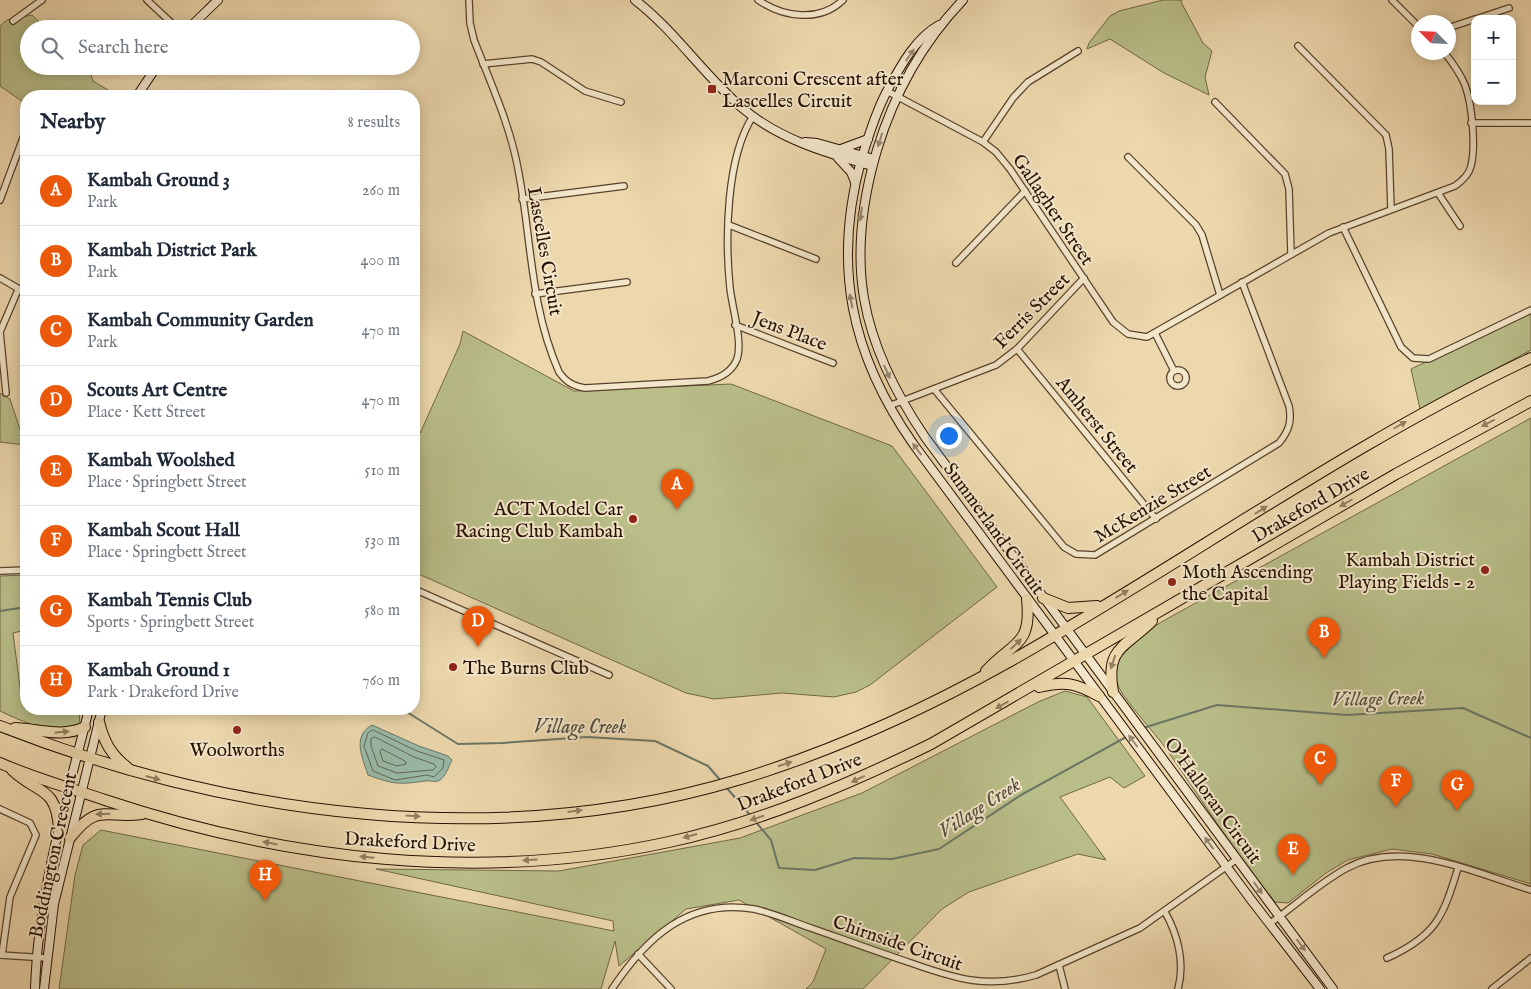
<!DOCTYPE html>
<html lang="en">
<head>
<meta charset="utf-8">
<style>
  body { margin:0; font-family:"IM FELL English",serif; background:#f2f2f3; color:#1f2937 }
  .controls { position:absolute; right:15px; top:15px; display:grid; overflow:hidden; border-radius:10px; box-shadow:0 2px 12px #0003 }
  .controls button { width:45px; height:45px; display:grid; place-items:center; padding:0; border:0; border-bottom:1px solid #e0e1e3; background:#fff; color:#1f2937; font:25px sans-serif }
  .compass { position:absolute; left:1411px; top:15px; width:45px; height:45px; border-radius:50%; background:#fff; box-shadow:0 2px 12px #0003; rotate:294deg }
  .you { position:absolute; left:948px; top:435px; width:18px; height:18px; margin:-12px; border:4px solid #fff; border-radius:50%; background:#1a73e8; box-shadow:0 0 0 8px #1a73e833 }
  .badge { display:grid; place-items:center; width:32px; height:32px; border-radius:50%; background:#ea580c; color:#fff; font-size:16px; font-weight:700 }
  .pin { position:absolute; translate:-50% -41px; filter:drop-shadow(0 1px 2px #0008) }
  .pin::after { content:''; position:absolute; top:26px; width:18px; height:15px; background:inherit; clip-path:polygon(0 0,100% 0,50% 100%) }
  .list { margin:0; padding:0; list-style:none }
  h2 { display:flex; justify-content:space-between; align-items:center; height:65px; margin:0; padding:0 20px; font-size:21px }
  h2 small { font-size:16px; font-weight:400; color:#747a83 }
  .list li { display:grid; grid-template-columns:32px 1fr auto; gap:15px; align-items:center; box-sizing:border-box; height:70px; padding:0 20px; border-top:1px solid #e0e1e3 }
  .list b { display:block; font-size:19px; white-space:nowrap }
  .list p { margin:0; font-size:16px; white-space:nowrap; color:#747a83 }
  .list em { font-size:16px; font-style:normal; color:#747a83 }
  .icon { flex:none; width:28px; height:28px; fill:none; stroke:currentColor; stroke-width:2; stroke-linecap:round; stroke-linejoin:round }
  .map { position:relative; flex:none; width:1531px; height:989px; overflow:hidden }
  .search { position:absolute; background:#fff; box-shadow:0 2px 12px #0003; left:20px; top:20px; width:400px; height:55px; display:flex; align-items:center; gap:12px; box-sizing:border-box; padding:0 18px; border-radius:28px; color:#747a83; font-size:19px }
  .panel { position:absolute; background:#fff; box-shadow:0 2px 12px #0003; left:20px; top:90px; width:400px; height:625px; border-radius:20px }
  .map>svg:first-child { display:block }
  .green { fill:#b9be89; stroke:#706744 }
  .water { fill:#99baa9; stroke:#6b7665 }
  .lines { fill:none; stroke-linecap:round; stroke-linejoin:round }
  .shore { stroke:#606554; stroke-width:1 }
  .stream { stroke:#6b7665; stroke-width:2 }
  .street-casing { stroke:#58422b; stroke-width:8 }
  .secondary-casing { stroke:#261000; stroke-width:10 }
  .highway-casing { stroke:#261000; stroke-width:12 }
  .street { stroke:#f3e6ca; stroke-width:5.5 }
  .secondary { stroke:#f3e6ca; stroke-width:8 }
  .highway { stroke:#edd8ad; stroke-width:10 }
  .oneway { fill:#97866f }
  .oneway2 { fill:#937e5f }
  .poi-dot { fill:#8f2418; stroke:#f3e6ca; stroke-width:2 }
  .labels { text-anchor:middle; stroke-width:4; stroke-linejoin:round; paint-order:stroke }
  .poi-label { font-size:19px; fill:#261000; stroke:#f3e6ca; text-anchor:start }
  .street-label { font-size:19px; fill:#261000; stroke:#f3e6ca }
  .water-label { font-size:20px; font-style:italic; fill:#4e4c3b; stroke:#f3e6ca }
</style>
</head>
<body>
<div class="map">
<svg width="1531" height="989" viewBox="0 0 1531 989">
  <rect width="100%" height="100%" fill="#edd8ad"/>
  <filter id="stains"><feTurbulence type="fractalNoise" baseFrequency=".004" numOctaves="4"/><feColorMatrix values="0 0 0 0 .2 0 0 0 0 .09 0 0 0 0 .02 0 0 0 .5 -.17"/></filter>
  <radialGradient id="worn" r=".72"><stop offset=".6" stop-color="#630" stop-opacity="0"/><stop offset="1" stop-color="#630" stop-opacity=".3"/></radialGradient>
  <!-- green -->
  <g class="green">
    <path d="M1163,0H1182L1181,2L1203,43L1212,51L1205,77L1209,95L1164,73L1110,39L1087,49L1089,43L1110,16L1119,11Z"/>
    <path d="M32,15L46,29H29V66H88L93,81L118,96H26V104L0,86V26L7,20Z"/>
    <path d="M1531,312V350L1420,409L1411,369Z"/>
    <path d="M463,331L574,391L731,384L892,446L997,587L870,685L856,692L834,697L782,693L714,699L686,693L414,572V447L460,344Z"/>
    <path d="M0,393L10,399L25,445L0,442Z"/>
    <path d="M1531,418V884L1432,854L1392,849L1348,860L1326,873L1288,903L1275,902C1235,853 1201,799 1165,747C1151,729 1135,712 1122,693C1117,685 1113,674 1116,664C1123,640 1171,617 1192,605Z"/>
    <path d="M26,575V630L13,633L21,695H26V709H79L80,724C59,739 21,721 0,711V576Z"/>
    <path d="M1065,691L1087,697L1145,776L1124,788L1110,777L1060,797L1106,860L1078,854L969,892L942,909L863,989H806L813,982L826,949L739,900L686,909L619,966L615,941L601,989H59L75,875L83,845L101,830L614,931L613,921L376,869L559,871L740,838L862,793L1038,702Z"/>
  </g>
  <!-- water -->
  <path class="water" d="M372,725L419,746L448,756L452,760C449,766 446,776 440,780C435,783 430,780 425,781C398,785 393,784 368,775C362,757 352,736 372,725Z"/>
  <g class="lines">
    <!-- shore -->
    <g class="shore">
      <path d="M373,730L417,751L444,760L443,768L434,777L427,775L395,780L373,771L364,746L368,733Z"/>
      <path d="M375,737L414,757L434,764L436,767L433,770L397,773L378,766L371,746V739Z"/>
      <path d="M382,749L405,761L406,764L397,766L383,761L380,752Z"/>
    </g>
    <!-- stream -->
    <g class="stream">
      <path d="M0,611L26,607"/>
      <path d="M402,709L458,744L502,743L587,737L655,741L708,766L721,781"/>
      <path d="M1143,728L1217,705L1347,715L1463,708L1531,738"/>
      <path d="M726,787L750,815"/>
      <path d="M755,821L771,840L779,868L815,870L854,858L892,859L939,849L1021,795L1128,736"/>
    </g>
    <!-- street casing -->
    <g class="street-casing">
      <g id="street">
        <path d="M147,0L178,29"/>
        <path d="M469,0L470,23L474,40C489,79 507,118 516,159C532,231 528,302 559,372C566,382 573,386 585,388L708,381C720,378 732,372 737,359C743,342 732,307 730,288C725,238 726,158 753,116"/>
        <path d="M758,0C783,17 819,23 843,0"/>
        <path d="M1392,0L1418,26"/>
        <path d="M1476,19L1509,8"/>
        <path d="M13,21L42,0"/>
        <path d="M1448,28L1475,19"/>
        <path d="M1298,46L1386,135L1389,149L1391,209"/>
        <path d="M483,64L532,59L541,62L585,91L621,102"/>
        <path d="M887,91L983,142L996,152L1010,169L1113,322L1128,334L1147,337L1329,233L1455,186C1462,181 1469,175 1471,166C1476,146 1472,104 1465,85C1460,73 1452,62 1444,52"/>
        <path d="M1215,102L1285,174L1289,189L1291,253"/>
        <path d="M1471,123H1531"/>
        <path d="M983,142L1013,98L1028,82L1078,51"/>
        <path d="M1128,157L1196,225L1202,235L1220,295"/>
        <path d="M1438,193L1460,226"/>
        <path d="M522,199L624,186"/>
        <path d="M0,200L26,130"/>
        <path d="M729,225L816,259"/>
        <path d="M1343,227L1401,347L1413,358L1429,359L1531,310"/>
        <path d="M956,263L1025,191"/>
        <path d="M0,278L26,293"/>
        <path d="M535,294L627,282"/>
        <path d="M735,325L833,363"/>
        <path d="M1155,333L1174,371"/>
        <path d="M1017,349L1156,519"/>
        <circle cx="1178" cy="378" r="8"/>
        <path d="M934,389L1064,547L1076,554L1095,555L1279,443C1289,431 1292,421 1289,406L1242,282"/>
        <path d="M6,393L0,332L18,290"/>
        <path d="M889,406L996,365L1017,349L1084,278"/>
        <path d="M24,497L25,570"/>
        <path d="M0,571L26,570"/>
        <path d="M414,589L609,675"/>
        <path d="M0,809L30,823L36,835L10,897L2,955"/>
        <path d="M1165,912C1178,935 1185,963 1178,989"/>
        <path d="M1269,924C1295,906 1319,883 1347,868C1403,838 1475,873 1531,890"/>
        <path d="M638,954L671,989"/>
        <path d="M0,955L47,958"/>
        <path d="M1387,958C1436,936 1443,917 1458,868"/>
        <path d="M1059,965L1065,989"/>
        <path d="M612,989C646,938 688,898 754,909C773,913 793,922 811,928C845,940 878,952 911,963C956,979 988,989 1036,975L1140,928L1237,859"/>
        <path d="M1492,989L1531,958"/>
      </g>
    </g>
    <!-- secondary casing -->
    <g class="secondary-casing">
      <g id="secondary">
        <path d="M635,0C675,31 703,74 741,107C778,139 826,153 872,166"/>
        <path d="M963,0C923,42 894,94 877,150C844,262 860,341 925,437L1333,989"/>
        <path d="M939,25C914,39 899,69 886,93C875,114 869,135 862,157C832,264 850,354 914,445L1252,901L1320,989"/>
        <path d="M188,29L218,0"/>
        <path d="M137,96L157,66"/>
        <path d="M805,142L817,143L874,159"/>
        <path d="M841,149L868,139"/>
        <path d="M838,158L851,172L855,182"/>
        <path d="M35,989C38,893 66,801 89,709"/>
        <path d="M44,989L54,904L102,709"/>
      </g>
    </g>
    <!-- highway casing -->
    <g class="highway-casing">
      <g id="highway">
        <path d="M1043,598L1068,608L1097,606"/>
        <path d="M986,671C1013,641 1032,647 1027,599"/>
        <path d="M1039,687C1066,681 1075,683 1099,696"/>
        <path d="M1113,692C1105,647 1125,648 1152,621"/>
        <path d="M99,722C104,742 111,755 128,768"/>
        <path d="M0,726C232,817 499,852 741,779C833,751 923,710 1007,663C1183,564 1348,444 1531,358"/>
        <path d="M15,728C39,729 62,738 85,727"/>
        <path d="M0,763C34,778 70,788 105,800C285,860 481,883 669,842C761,822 847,785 931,744L1396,474L1531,401"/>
        <path d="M12,770C38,795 56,785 59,829"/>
        <path d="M70,838C98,802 105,819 142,814"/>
      </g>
    </g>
    <!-- street -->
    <use href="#street" class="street"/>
    <!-- secondary -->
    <use href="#secondary" class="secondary"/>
    <!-- highway -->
    <use href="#highway" class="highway"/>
  </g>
  <!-- one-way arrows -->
  <defs><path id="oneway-solid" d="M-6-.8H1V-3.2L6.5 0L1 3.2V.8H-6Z" transform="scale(1.25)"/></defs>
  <g class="oneway">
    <use href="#oneway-solid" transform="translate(910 55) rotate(-55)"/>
    <use href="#oneway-solid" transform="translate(880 140) rotate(107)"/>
    <use href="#oneway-solid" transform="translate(861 214) rotate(98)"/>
    <use href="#oneway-solid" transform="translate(851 301) rotate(-101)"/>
    <use href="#oneway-solid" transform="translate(887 372) rotate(66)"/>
    <use href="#oneway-solid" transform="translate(917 449) rotate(-126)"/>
    <use href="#oneway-solid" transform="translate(1133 741) rotate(-127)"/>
    <use href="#oneway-solid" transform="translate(1209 843) rotate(-126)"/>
    <use href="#oneway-solid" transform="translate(1258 888) rotate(54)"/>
    <use href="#oneway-solid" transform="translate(1301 945) rotate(53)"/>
  </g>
  <g class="oneway2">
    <use href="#oneway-solid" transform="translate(1488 423) rotate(153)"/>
    <use href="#oneway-solid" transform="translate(1400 425) rotate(-30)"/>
    <use href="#oneway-solid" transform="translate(1346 503) rotate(150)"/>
    <use href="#oneway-solid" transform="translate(1261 510) rotate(-32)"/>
    <use href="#oneway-solid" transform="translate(1122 594) rotate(-31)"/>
    <use href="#oneway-solid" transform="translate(1016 644) rotate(-43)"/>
    <use href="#oneway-solid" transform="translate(1113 662) rotate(109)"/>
    <use href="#oneway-solid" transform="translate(1002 705) rotate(150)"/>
    <use href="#oneway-solid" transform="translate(62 732) rotate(-6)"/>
    <use href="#oneway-solid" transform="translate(785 764) rotate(-18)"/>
    <use href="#oneway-solid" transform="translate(153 778) rotate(15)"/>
    <use href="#oneway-solid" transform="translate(858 779) rotate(155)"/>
    <use href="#oneway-solid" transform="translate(575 811) rotate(-7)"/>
    <use href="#oneway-solid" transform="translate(103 814) rotate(179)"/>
    <use href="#oneway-solid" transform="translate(413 816) rotate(3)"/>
    <use href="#oneway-solid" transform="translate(757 818) rotate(162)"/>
    <use href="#oneway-solid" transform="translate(690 836) rotate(165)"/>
    <use href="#oneway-solid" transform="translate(270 843) rotate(-169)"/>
    <use href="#oneway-solid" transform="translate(367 857) rotate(-175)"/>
    <use href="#oneway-solid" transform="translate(530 860) rotate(177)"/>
  </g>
  <!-- markers -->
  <g class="poi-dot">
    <rect x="707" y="84" width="10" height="10" rx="2.5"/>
    <circle cx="633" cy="519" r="5"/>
    <circle cx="1485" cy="570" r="5"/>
    <circle cx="1172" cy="582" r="5"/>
    <circle cx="453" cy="667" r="5"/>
    <circle cx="237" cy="730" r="5"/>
  </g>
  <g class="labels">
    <!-- poi labels -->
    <g class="poi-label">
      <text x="722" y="85">Marconi Crescent after<tspan x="722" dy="22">Lascelles Circuit</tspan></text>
      <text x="623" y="515" text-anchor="end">ACT Model Car<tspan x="623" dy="22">Racing Club Kambah</tspan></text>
      <text x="1475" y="566" text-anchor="end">Kambah District<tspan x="1475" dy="22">Playing Fields - 2</tspan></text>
      <text x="1182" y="578">Moth Ascending<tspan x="1182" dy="22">the Capital</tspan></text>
      <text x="463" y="674">The Burns Club</text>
      <text x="237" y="756" text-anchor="middle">Woolworths</text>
    </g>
    <!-- street labels -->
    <g class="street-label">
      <text transform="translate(1054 209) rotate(56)" y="7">Gallagher Street</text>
      <text transform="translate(546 251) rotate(80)" y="7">Lascelles Circuit</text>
      <text transform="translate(1031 310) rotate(-45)" y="7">Ferris Street</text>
      <text transform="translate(790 330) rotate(21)" y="7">Jens Place</text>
      <text transform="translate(1098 424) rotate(51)" y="7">Amherst Street</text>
      <text transform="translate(1152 503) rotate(-31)" y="7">McKenzie Street</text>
      <text transform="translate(1310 504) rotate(-30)" y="7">Drakeford Drive</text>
      <text transform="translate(995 528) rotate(54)" y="7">Summerland Circuit</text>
      <text transform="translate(799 781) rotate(-21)" y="7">Drakeford Drive</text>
      <text transform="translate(1214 800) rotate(54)" y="7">O'Halloran Circuit</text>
      <text transform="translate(410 841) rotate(3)" y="7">Drakeford Drive</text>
      <text transform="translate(52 855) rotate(-78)" y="7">Boddington Crescent</text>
      <text transform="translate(898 942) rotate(19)" y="7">Chirnside Circuit</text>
    </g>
    <!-- water labels -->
    <g class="water-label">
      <text transform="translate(1378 698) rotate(-1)" y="7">Village Creek</text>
      <text x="580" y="733">Village Creek</text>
      <text transform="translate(979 807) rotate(-33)" y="7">Village Creek</text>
    </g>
  </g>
  <rect width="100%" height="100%" filter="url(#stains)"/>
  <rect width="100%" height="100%" fill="url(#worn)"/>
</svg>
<div class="controls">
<button>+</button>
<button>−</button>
</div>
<svg class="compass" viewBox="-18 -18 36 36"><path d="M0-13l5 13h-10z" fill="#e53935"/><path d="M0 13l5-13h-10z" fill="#747a83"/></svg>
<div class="you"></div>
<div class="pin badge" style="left:677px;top:510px">A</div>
<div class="pin badge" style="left:1324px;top:658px">B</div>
<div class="pin badge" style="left:1320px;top:785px">C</div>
<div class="pin badge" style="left:478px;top:647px">D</div>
<div class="pin badge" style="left:1293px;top:875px">E</div>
<div class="pin badge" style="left:1396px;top:807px">F</div>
<div class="pin badge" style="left:1457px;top:811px">G</div>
<div class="pin badge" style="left:265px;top:901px">H</div>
<div class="search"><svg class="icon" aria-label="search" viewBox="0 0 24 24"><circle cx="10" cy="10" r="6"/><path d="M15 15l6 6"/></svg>Search here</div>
<section class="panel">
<h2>Nearby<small>8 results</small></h2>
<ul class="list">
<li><span class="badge">A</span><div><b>Kambah Ground 3</b><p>Park</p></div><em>260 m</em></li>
<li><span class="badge">B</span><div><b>Kambah District Park</b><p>Park</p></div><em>400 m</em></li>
<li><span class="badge">C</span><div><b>Kambah Community Garden</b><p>Park</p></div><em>470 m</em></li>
<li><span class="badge">D</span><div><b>Scouts Art Centre</b><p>Place · Kett Street</p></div><em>470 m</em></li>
<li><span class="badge">E</span><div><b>Kambah Woolshed</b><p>Place · Springbett Street</p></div><em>510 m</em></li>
<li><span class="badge">F</span><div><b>Kambah Scout Hall</b><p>Place · Springbett Street</p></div><em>530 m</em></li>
<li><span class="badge">G</span><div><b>Kambah Tennis Club</b><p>Sports · Springbett Street</p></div><em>580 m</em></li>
<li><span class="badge">H</span><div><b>Kambah Ground 1</b><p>Park · Drakeford Drive</p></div><em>760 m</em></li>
</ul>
</section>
</div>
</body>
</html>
